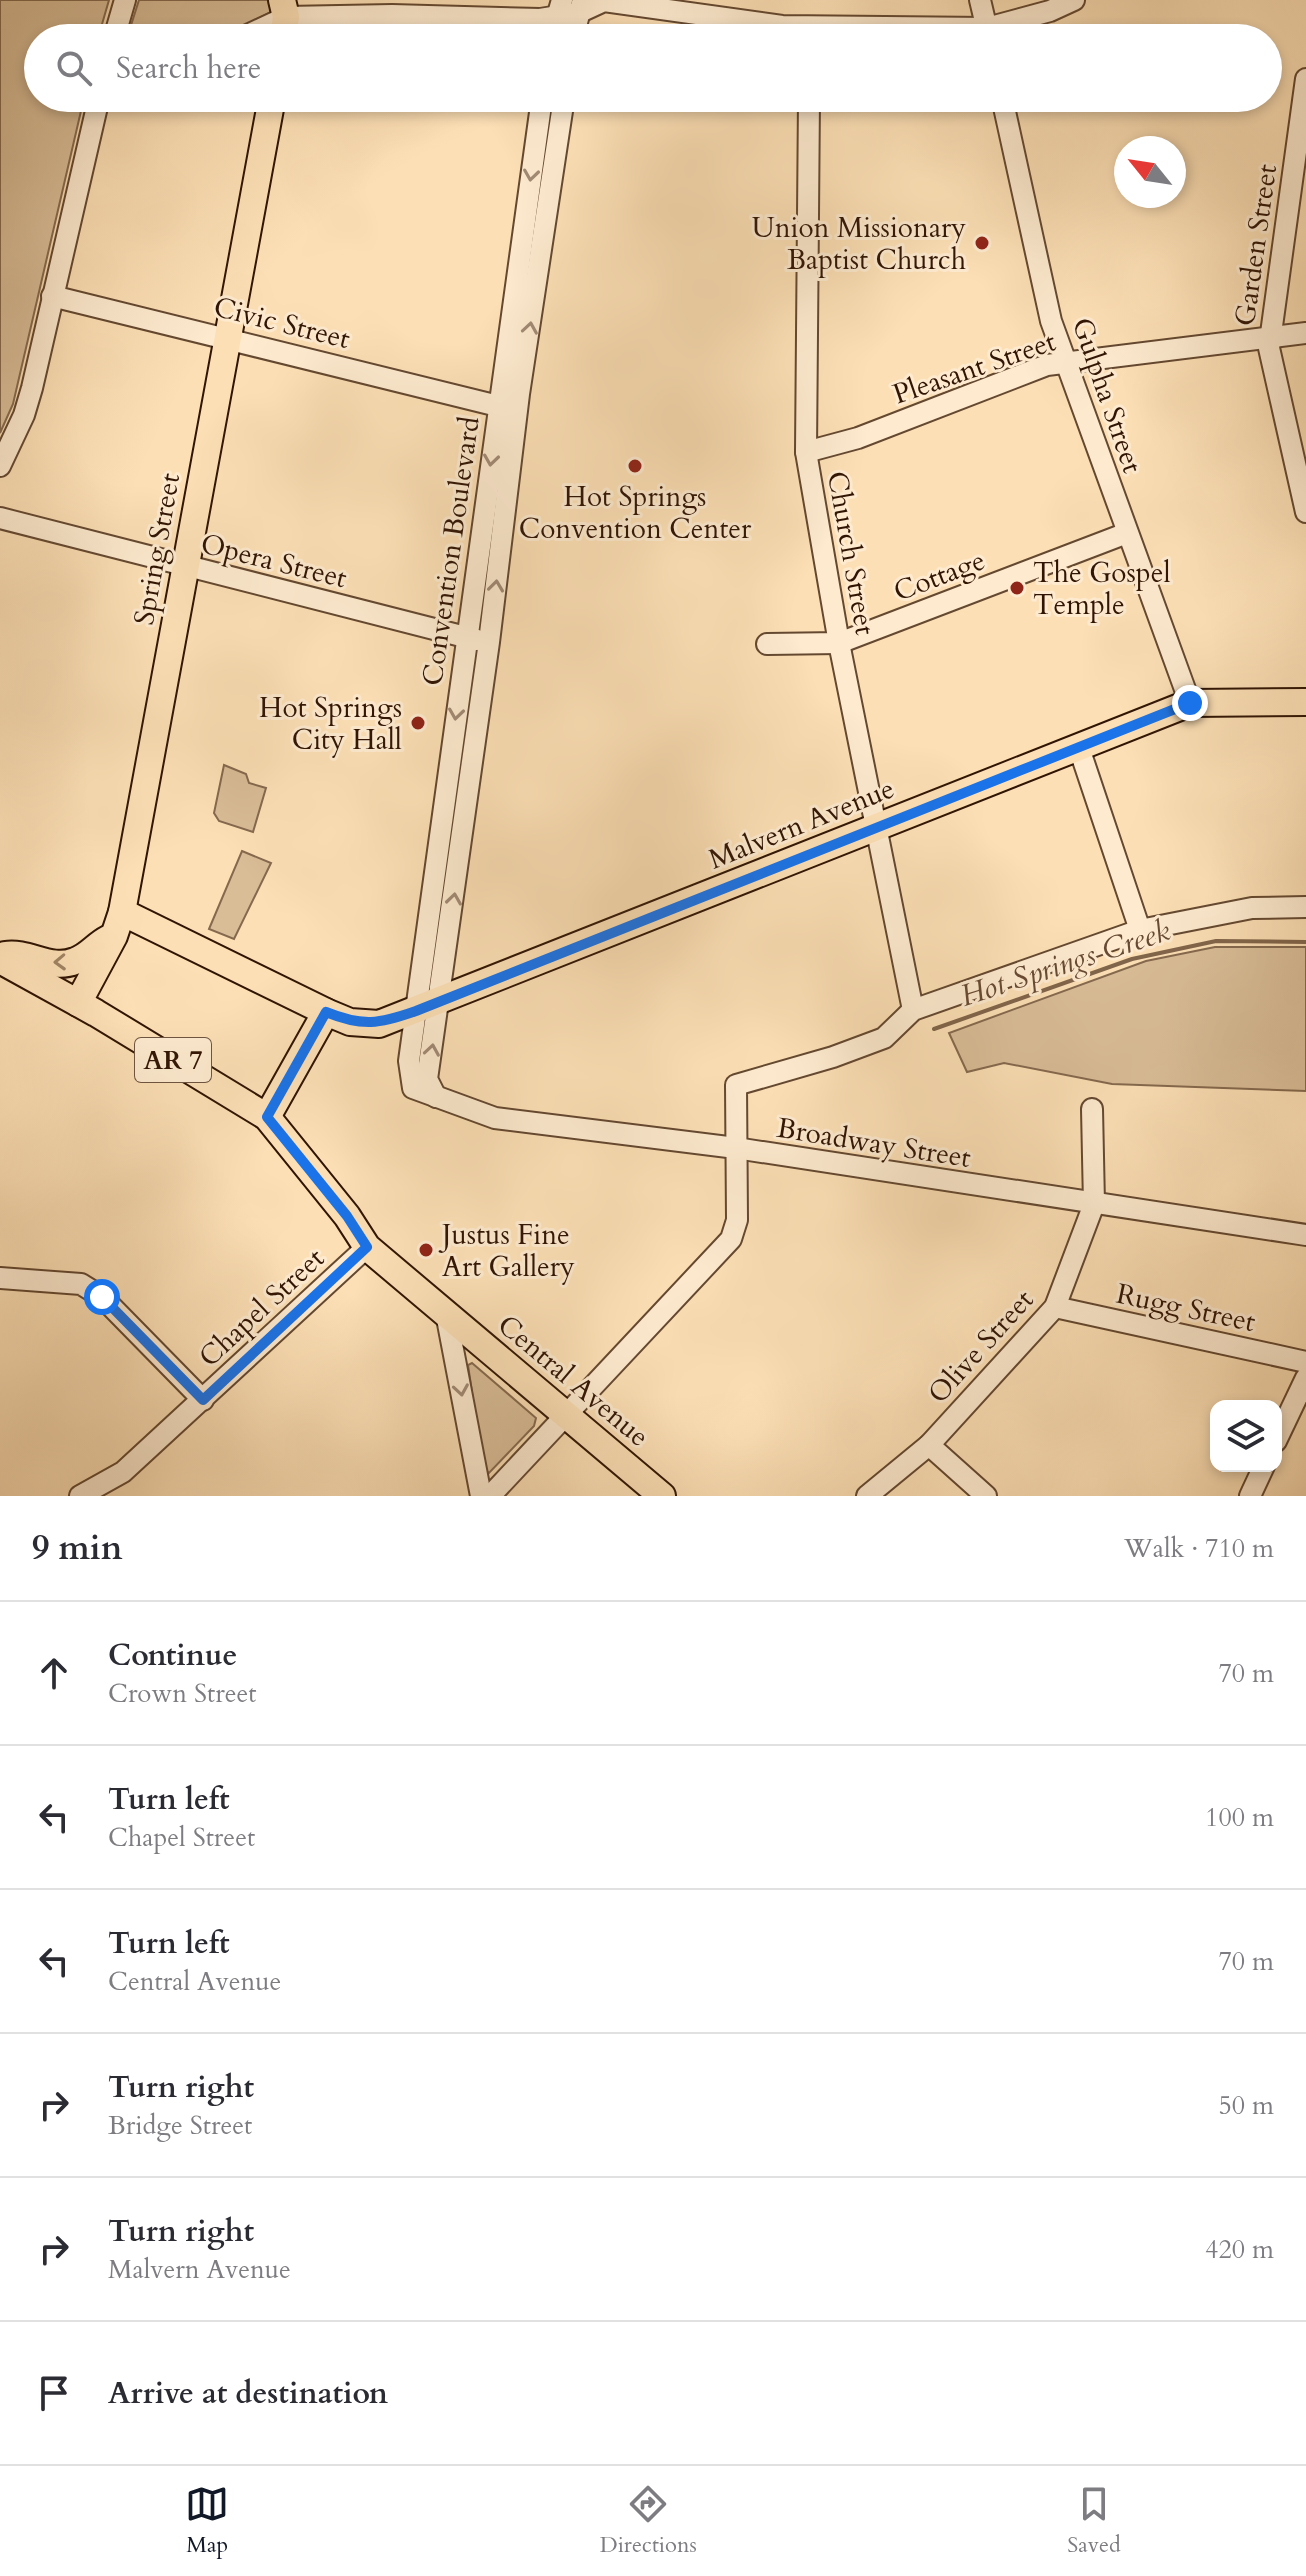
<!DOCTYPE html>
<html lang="en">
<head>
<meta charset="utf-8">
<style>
  body { margin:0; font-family:Cardo,serif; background:#f7f7f7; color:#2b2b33 }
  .controls { position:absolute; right:24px; bottom:24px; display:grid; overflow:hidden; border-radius:16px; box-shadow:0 4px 12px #0003 }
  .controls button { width:72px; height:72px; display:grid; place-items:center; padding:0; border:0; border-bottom:2px solid #e1e1e2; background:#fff; color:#2b2b33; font:40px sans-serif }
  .compass { position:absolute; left:1114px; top:136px; width:72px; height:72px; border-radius:50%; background:#fff; box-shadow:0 4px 12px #0003; rotate:300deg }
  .stop { position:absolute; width:24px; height:24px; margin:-18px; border:6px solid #1a73e8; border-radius:50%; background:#fff }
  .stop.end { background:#1a73e8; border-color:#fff; box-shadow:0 2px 8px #0008 }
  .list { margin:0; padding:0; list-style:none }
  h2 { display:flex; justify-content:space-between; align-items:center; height:104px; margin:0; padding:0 32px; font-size:34px }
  h2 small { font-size:26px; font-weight:400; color:#7c7c81 }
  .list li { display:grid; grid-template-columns:52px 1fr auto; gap:24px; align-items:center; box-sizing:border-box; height:144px; padding:0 32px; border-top:2px solid #e1e1e2 }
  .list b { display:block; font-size:30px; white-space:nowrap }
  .list p { margin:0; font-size:26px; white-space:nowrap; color:#7c7c81 }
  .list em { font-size:26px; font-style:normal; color:#7c7c81 }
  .icon { flex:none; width:44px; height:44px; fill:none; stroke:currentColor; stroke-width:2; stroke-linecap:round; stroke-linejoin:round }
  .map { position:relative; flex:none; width:1306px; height:1496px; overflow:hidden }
  .search { position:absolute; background:#fff; box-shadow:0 4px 12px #0003; left:24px; right:24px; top:24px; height:88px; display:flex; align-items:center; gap:20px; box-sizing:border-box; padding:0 28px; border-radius:44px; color:#7c7c81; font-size:30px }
  .sheet { height:968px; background:#fff }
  nav { display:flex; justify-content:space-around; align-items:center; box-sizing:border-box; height:112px; border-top:2px solid #e1e1e2; background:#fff; font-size:22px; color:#7c7c81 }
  nav a { display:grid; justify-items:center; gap:4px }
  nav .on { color:#111827 }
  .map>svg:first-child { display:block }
  .green { fill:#d9bd97; stroke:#85694e; stroke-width:2 }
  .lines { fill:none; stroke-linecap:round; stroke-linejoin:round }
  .stream { stroke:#81654a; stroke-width:4 }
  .minor-casing { stroke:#644830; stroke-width:24 }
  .major-casing { stroke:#311504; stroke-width:30 }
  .minor { stroke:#fdeacf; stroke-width:20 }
  .major { stroke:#fcdfb5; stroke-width:26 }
  .oneway { stroke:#a18a74 }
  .oneway2 { stroke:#a18465 }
  .route { stroke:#1a73e8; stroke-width:10 }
  .poi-dot { fill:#8f2418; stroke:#fdeacf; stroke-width:3 }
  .labels { text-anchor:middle; stroke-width:6; stroke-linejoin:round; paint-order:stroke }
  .shield { fill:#fdeacf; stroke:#6e5541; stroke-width:2 }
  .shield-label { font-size:26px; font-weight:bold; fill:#311504 }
  .poi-label { font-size:28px; fill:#311504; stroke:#fdeacf; text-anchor:end }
  .street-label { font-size:28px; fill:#311504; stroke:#fdeacf }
  .water-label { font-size:30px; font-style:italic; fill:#674a33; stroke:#fdeacf }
</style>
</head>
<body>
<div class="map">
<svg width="1306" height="1496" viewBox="0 0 1306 1496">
  <rect width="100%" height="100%" fill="#fcdfb5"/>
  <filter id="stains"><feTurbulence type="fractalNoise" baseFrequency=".0025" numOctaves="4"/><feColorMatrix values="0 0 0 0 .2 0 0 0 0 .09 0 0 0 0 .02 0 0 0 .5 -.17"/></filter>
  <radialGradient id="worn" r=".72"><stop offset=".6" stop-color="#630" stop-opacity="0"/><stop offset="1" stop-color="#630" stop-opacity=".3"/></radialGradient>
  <!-- green -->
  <g class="green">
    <path d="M0,0H109L98,38H38V98H84L13,404L0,433Z"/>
    <path d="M139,0H271V12L219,38H127Z"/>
    <path d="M224,765L246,774L249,783L266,788L253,832L219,821L214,813Z"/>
    <path d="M242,851L271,863L234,939L209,929Z"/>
    <path d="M1215,947H1306V1091L1112,1084L1004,1063L967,1072L949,1033L1146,961Z"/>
    <path d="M472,1363L536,1418L534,1426L489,1473L483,1468L468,1365Z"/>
  </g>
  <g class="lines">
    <!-- stream -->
    <path class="stream" d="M934,1029L1132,959L1216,941L1306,942"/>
    <!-- minor casing -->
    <g class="minor-casing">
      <g id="minor">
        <path d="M980,0L989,38"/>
        <path d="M114,38L125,0"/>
        <path d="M241,38L286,17L392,15L540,19L578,13L604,1L782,26L987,28L1050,11L1074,0"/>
        <path d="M551,38L562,0"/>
        <path d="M573,38L582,3"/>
        <path d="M1306,79L1269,348L1306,512"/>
        <path d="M542,98L409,1061L413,1088L495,1118L736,1148L1306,1235"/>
        <path d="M809,98L806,452L839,643L913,1010"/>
        <path d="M1002,98L1051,321L1190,703"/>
        <path d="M52,296L498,406"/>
        <path d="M806,452L858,438L1047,365L1306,333"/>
        <path d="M0,466L24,415L32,388L99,98"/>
        <path d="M0,518L477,640"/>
        <path d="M767,644L839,643L1127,533"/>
        <path d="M1079,748L1140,930"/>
        <path d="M436,1097L427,1079L489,642L519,394L564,98"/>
        <path d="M0,1278L81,1284L102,1297L203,1400"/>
        <path d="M1055,1307L1306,1362"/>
        <path d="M446,1313L481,1496"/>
        <path d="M1276,1441L1306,1378"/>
        <path d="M929,1445L986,1496"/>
        <path d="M80,1496L123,1472L367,1247"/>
        <path d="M490,1496L731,1239L737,1220L736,1085L833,1057L884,1038L913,1010L1140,930L1252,908L1306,907"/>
        <path d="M867,1496L929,1445L1055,1307L1094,1204L1092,1109"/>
        <path d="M1250,1496L1264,1466"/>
      </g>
    </g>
    <!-- major casing -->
    <g class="major-casing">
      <g id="major">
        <path d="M282,0L286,17L283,38"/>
        <path d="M122,912L326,1012L350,1022L379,1024L1190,703L1306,702"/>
        <path d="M5,955C29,951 50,971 75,961C88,957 96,945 108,939"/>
        <path d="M0,960L96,1013L267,1117L347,1216L367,1247L662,1496"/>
        <path d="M78,1003L114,936L122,912L272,98"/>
        <path d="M267,1117L326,1012"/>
      </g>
    </g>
    <!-- minor -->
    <use href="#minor" class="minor"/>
    <!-- major -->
    <use href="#major" class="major"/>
  </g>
  <!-- one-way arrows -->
  <defs><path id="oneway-chevron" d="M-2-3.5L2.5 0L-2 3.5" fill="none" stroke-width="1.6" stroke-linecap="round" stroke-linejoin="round" transform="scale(2)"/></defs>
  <g class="oneway">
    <use href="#oneway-chevron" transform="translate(531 175) rotate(98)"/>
    <use href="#oneway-chevron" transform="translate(530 328) rotate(-81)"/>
    <use href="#oneway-chevron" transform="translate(491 460) rotate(98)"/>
    <use href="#oneway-chevron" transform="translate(496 586) rotate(-83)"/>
    <use href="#oneway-chevron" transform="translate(456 714) rotate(98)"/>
    <use href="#oneway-chevron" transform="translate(454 899) rotate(-82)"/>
    <use href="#oneway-chevron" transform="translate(432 1050) rotate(-81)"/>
    <use href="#oneway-chevron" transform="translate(461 1390) rotate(81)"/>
  </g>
  <use class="oneway2" href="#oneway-chevron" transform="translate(60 962) rotate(178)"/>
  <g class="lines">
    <!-- route -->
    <path class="route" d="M102,1297L203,1400L367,1247L347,1216L267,1117L326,1012C363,1027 379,1024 416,1011L1190,703"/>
  </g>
  <!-- markers -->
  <g class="poi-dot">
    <circle cx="982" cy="243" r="8"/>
    <circle cx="635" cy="466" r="8"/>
    <circle cx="1017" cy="588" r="8"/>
    <circle cx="418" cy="723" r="8"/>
    <circle cx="426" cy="1250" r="8"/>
  </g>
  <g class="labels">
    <!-- shield labels -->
    <rect class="shield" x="135" y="1038" width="76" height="44" rx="6"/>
    <g class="shield-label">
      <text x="173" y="1069">AR 7</text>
    </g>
    <!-- poi labels -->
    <g class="poi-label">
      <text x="966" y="237">Union Missionary<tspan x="966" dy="32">Baptist Church</tspan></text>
      <text x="635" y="506" text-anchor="middle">Hot Springs<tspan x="635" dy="32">Convention Center</tspan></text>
      <text x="1033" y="582" text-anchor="start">The Gospel<tspan x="1033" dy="32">Temple</tspan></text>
      <text x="402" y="717">Hot Springs<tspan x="402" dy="32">City Hall</tspan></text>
      <text x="442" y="1244" text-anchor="start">Justus Fine<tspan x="442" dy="32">Art Gallery</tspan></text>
    </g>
    <!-- street labels -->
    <g class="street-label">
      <text transform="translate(1255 245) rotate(-82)" y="10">Garden Street</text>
      <text transform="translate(282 322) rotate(14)" y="10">Civic Street</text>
      <text transform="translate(974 367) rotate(-19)" y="10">Pleasant Street</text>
      <text transform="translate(1108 395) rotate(71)" y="10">Gulpha Street</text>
      <text transform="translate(156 549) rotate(-80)" y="10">Spring Street</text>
      <text transform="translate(450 551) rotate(-82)" y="10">Convention Boulevard</text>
      <text transform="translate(852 553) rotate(80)" y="10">Church Street</text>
      <text transform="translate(274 560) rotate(14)" y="10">Opera Street</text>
      <text transform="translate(939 575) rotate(-21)" y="10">Cottage</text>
      <text transform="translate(801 823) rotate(-22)" y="10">Malvern Avenue</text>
      <text transform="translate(874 1142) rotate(9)" y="10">Broadway Street</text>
      <text transform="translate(261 1307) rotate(-43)" y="10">Chapel Street</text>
      <text transform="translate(1186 1307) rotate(12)" y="10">Rugg Street</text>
      <text transform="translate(980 1346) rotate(-48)" y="10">Olive Street</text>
      <text transform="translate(574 1380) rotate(40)" y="10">Central Avenue</text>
    </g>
    <!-- water labels -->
    <g class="water-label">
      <text transform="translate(1065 963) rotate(-18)" y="10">Hot Springs Creek</text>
    </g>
  </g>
  <rect width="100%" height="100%" filter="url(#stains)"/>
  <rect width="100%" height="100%" fill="url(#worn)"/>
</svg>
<div class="controls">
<button><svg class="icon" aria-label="layers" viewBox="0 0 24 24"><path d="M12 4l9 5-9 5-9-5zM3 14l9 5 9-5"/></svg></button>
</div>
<svg class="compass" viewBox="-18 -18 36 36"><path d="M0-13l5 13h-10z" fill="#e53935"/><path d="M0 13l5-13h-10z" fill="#7c7c81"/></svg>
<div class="stop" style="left:102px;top:1297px"></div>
<div class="stop end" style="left:1190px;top:703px"></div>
<div class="search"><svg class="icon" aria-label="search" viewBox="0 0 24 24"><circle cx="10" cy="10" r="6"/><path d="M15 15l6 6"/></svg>Search here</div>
</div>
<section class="sheet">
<h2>9 min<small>Walk · 710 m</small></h2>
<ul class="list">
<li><svg class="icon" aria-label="ahead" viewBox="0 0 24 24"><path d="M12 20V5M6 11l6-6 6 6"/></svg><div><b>Continue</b><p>Crown Street</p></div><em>70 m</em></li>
<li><svg class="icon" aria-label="left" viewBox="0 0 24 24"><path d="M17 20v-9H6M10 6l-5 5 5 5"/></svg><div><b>Turn left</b><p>Chapel Street</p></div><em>100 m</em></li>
<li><svg class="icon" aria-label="left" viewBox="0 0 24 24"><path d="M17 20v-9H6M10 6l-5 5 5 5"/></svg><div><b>Turn left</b><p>Central Avenue</p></div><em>70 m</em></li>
<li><svg class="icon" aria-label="right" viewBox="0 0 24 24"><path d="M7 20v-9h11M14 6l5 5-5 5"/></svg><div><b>Turn right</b><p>Bridge Street</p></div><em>50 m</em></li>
<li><svg class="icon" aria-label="right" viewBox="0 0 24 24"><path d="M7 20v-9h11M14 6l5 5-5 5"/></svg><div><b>Turn right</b><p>Malvern Avenue</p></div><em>420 m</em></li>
<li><svg class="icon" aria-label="arrive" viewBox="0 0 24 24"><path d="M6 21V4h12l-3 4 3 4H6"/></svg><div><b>Arrive at destination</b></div></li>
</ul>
</section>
<nav>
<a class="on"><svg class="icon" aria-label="map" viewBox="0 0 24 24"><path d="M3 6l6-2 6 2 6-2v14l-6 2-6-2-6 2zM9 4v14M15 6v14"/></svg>Map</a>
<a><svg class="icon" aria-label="directions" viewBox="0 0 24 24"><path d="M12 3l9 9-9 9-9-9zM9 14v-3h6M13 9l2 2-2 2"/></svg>Directions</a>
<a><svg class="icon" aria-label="saved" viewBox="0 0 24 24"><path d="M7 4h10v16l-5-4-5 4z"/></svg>Saved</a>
</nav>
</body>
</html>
